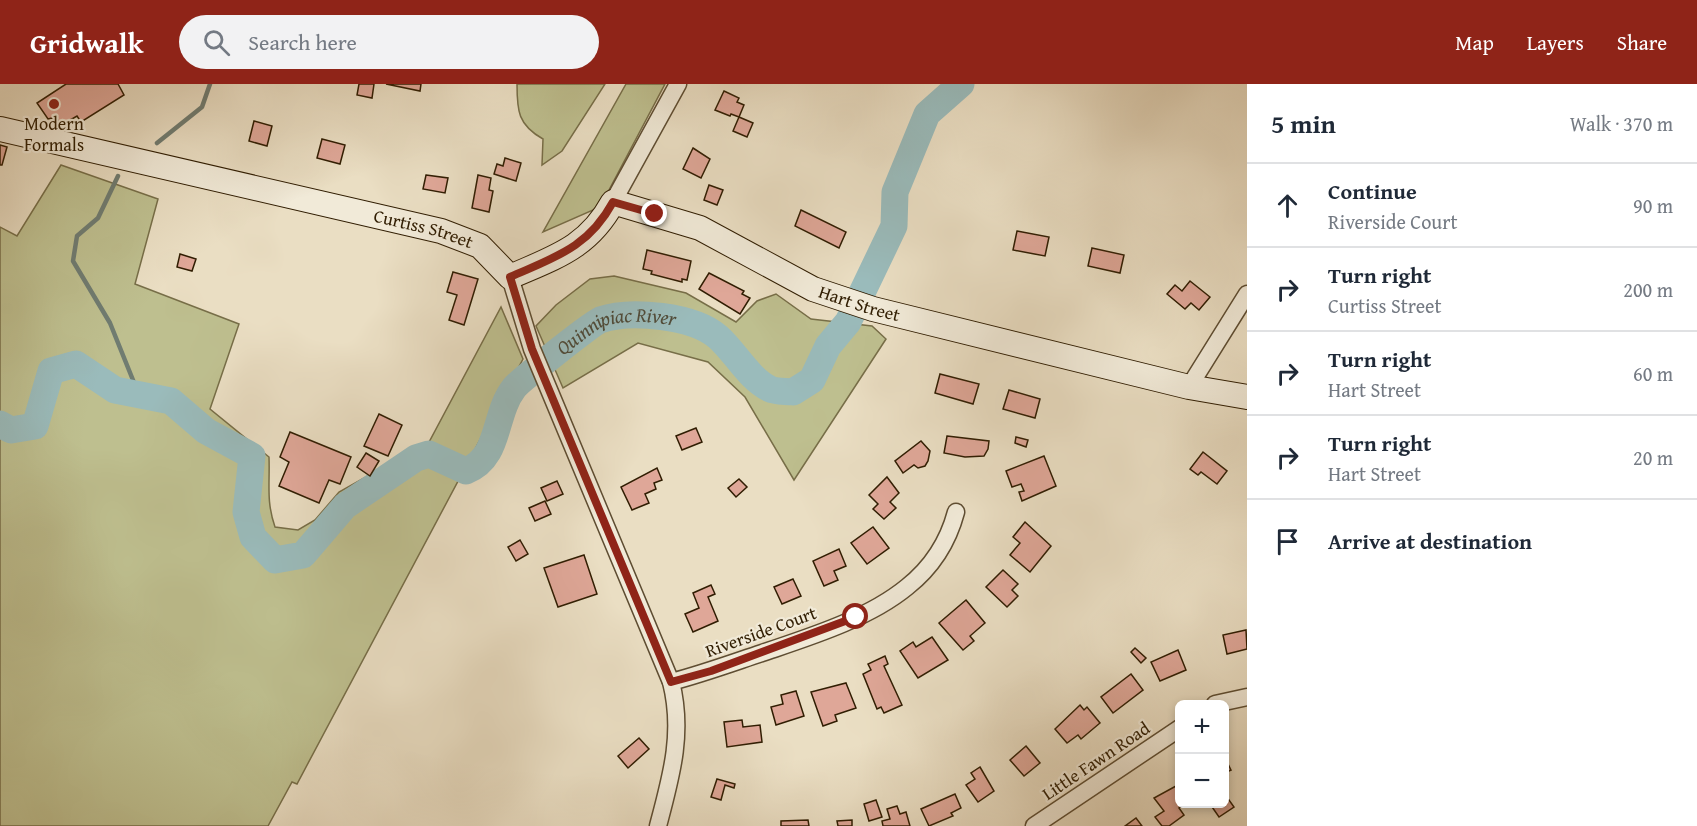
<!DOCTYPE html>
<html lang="en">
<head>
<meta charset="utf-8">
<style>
  body { margin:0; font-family:"Gentium Book Plus",serif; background:#f2f2f3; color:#1f2937 }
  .controls { position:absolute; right:18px; bottom:18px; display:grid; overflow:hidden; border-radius:9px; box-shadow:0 3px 9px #0003 }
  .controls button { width:54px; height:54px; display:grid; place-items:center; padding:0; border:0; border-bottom:2px solid #e0e1e3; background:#fff; color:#1f2937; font:30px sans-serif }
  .stop { position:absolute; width:18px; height:18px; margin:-14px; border:4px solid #8f2418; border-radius:50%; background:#fff }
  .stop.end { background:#8f2418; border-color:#fff; box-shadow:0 2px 6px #0008 }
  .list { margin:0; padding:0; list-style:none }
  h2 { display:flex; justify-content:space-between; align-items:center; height:78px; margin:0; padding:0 24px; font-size:26px }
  h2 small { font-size:20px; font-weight:400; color:#747a83 }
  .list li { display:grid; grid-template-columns:39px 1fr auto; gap:18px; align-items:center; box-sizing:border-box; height:84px; padding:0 24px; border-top:2px solid #e0e1e3 }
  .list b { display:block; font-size:22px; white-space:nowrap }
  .list p { margin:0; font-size:20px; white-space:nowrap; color:#747a83 }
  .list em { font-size:20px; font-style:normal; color:#747a83 }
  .icon { flex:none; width:33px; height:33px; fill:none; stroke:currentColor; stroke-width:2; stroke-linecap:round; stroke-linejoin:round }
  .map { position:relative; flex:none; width:1247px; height:742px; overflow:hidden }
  header { display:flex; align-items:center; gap:36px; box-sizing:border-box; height:84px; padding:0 30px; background:#8f2418; color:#fff }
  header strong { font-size:28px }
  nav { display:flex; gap:33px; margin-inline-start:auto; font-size:21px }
  .search { width:420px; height:54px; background:#f2f2f3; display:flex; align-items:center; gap:15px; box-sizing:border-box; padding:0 21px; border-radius:33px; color:#747a83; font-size:22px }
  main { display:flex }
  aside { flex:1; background:#fff }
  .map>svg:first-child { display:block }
  .green { fill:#bebf8f; stroke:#776e48; stroke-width:1.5 }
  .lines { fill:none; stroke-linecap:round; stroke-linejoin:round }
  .stream { stroke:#707c71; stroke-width:4.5 }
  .river { stroke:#9abbbb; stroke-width:27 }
  .building { fill:#dfa798; stroke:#301d02; stroke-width:1.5 }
  .street-casing { stroke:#5e4d32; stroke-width:19 }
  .secondary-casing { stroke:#301d02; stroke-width:26 }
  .street { stroke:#f1ead8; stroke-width:16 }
  .secondary { stroke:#f1ead8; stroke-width:24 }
  .route { stroke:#8f2418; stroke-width:8 }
  .poi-dot { fill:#8f2418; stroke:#f1ead8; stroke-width:2 }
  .labels { text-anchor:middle; stroke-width:4.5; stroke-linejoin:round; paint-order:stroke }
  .poi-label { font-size:18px; fill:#301d02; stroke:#f1ead8 }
  .street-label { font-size:18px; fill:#301d02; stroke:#f1ead8 }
  .water-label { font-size:20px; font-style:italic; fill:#504c3a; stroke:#f1ead8 }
</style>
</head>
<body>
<header>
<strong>Gridwalk</strong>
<div class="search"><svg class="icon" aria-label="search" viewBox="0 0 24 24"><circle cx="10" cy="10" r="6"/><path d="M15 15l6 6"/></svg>Search here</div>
<nav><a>Map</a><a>Layers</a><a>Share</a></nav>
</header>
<main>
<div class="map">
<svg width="1247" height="742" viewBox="0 0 1247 742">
  <rect width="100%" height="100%" fill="#eadec3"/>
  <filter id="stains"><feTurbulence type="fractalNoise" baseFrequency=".00333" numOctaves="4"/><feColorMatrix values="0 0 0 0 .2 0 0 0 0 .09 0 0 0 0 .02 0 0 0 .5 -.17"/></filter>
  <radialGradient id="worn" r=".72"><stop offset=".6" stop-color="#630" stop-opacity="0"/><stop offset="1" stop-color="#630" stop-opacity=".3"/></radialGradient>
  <!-- green -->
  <g class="green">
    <path d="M517,0H605L562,67L542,81L543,55C518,41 517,27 517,0Z"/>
    <path d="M626,0H665L600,123L543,148Z"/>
    <path d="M61,81L158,115L135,200L239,240L210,325L269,373C270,400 266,417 275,443L298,446L315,436L339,408L387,381L412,390L501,223L523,275L297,700L292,698L268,742H0V143L17,152Z"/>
    <path d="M614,192L686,209L736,238L757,217L776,210L811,235L872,242L886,255L794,396L745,313L708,278L638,259L563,304L536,242L556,221L590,195Z"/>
  </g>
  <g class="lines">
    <!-- stream -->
    <g class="stream">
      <path d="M157,59L202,23L210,0"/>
      <path d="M118,92L98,134L77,152L73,177L110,239L139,311"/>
    </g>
    <!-- river -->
    <path class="river" id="s1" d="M0,340L11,346L35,342L51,287L76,280L115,306L171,317L206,347L252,372L246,428L253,453L275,476L303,471L345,422L416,374L429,370L466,387C501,373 493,331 514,304C518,298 595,237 600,236C631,225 694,232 718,253C736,269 748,294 770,305C776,308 786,307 793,308L812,296L828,262L848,238L894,142L895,108L927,30L961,0"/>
  </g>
  <!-- building -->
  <g class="building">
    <path d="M66,0H118L124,11L81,38L77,32L65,39L52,34L48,35L37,19Z"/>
    <path d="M359,0H374L372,14L357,11Z"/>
    <path d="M386,0H421L420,7Z"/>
    <path d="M724,7L739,14L737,18L744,21L739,33L731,30L730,32L715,26Z"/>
    <path d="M739,33L753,39L747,53L733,47Z"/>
    <path d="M254,37L272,42L267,62L249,57Z"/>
    <path d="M322,55L345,61L340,80L317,74Z"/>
    <path d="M0,61L7,63L2,81H0Z"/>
    <path d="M693,64L710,75L701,94L683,85Z"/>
    <path d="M505,74L521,79L516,97L494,90L497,80L503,82Z"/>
    <path d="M426,91L448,94L445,109L423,105Z"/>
    <path d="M478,91L491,94L489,106L493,107L489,128L472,124Z"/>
    <path d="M709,101L723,106L717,121L704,116Z"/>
    <path d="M801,126L846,148L839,164L795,142Z"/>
    <path d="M1017,147L1049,153L1045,172L1013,166Z"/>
    <path d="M1092,164L1124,171L1120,189L1088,182Z"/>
    <path d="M647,166L691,177L687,196L682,195V198L651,190L652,187L643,185Z"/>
    <path d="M180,170L196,175L192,187L177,183Z"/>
    <path d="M453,188L478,195L464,241L449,236L457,211L447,208Z"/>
    <path d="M709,189L744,207L742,210L750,214L740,230L699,205Z"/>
    <path d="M1190,197L1210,213L1199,226L1191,219L1185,225L1167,210L1175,201L1182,207Z"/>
    <path d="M940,290L979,300L973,320L935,309Z"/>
    <path d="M1009,306L1040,315L1035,334L1003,325Z"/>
    <path d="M379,330L402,341L388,372L364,362Z"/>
    <path d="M696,344L702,358L682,366L676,352Z"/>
    <path d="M290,348L351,373L340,400L329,396L319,419L279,402L289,378L280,373Z"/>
    <path d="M947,352L989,357L988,365L984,372L965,373L944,369Z"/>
    <path d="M1016,353L1028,356L1026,363L1015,359Z"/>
    <path d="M921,357L930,367L928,377L925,382L918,384L914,381L903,389L895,377Z"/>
    <path d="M1203,368L1227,387L1217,400L1201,388L1198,391L1190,385Z"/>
    <path d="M366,369L379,377L370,392L357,383Z"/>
    <path d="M1044,372L1056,402L1022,417L1019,408L1024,407L1021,400L1012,403L1006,387Z"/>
    <path d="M657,384L662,396L654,399L656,405L645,410L649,419L632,426L621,403Z"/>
    <path d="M887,393L899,409L890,418L896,424L884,435L873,425L878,420L869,411Z"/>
    <path d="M739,395L747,403L736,413L728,404Z"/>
    <path d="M557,397L563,410L547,417L541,404Z"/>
    <path d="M545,417L551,430L535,437L529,424Z"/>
    <path d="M1025,438L1051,462L1030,488L1010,471L1020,459L1013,453Z"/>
    <path d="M873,443L889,464L867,480L851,459Z"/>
    <path d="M520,456L528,470L516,477L508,463Z"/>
    <path d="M839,465L846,482L834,487L838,496L824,502L813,477Z"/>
    <path d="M584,471L597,510L558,523L544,484Z"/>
    <path d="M1003,486L1018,500L1012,506L1018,512L1007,523L986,503Z"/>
    <path d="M793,495L801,512L782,520L774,503Z"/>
    <path d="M711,501L715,510L708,513L718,537L693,548L685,530L699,524L693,509Z"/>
    <path d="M966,516L985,539L970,552L974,557L963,566L939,539Z"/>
    <path d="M1246,546L1247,565L1227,570L1223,551Z"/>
    <path d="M932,553L948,576L918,594L900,567L913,558L916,563Z"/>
    <path d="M1135,564L1146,574L1141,579L1131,568Z"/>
    <path d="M1178,566L1186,586L1160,597L1151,578Z"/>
    <path d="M885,572L888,580L884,582L902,621L884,629L881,623L877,625L863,590L871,586L868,580Z"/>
    <path d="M1131,590L1143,606L1113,629L1101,613Z"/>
    <path d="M846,599L856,624L835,631L837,637L823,642L811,608Z"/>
    <path d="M796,607L804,632L776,641L771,623L783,620L781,611Z"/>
    <path d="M1080,621L1084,626L1087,623L1100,639L1081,655L1078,651L1067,659L1055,645Z"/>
    <path d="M742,636L743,643L760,641L762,658L727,663L724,638Z"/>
    <path d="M639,654L649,665L628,684L618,672Z"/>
    <path d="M1026,662L1040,679L1024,692L1010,676Z"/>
    <path d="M1224,672L1231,686L1224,689Z"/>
    <path d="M980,683L994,707L978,718L966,701L975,695L971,689Z"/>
    <path d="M717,695L735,700L734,704L725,701L721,716L711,713Z"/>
    <path d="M1176,702L1180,706V720H1185L1179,724L1184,731L1169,742H1162L1155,733L1164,727L1154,714Z"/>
    <path d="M1224,709L1234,723L1219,733L1210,720H1224Z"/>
    <path d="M955,710L961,724L951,729L953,732L929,742L921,725Z"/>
    <path d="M876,716L882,733L869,737L864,720Z"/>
    <path d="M897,722L900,730L906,728L910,742H883L882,737L890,735L887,725Z"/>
    <path d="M1136,734L1142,742H1125Z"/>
    <path d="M808,736L809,742H781V737Z"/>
    <path d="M852,736V742H838L837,737Z"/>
  </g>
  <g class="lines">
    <!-- street casing -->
    <g class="street-casing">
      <g id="street">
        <path d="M613,118L678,0"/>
        <path d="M510,193L532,265L671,598C684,649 671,693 658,742"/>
        <path d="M1189,303L1247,210"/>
        <path d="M671,598C702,590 732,579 762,569C809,553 868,535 907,503C931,484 948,458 956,428"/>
        <path d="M1215,620L1247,613"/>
        <path d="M1034,742L1180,644"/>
      </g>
    </g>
    <!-- secondary casing -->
    <g class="secondary-casing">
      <g id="secondary">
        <path id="s2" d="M0,45L441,147L480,162L510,193C555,173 588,164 613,118L700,144L813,205L873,225L1189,303L1247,313"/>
      </g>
    </g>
    <!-- street -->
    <use href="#street" class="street"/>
    <!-- secondary -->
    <use href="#secondary" class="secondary"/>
  </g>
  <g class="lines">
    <!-- route -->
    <path class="route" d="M655,130L613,118C588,164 555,173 510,193L532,265L671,598L711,587L856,533"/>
  </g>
  <!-- markers -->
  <circle class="poi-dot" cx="54" cy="20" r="6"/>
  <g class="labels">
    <!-- poi labels -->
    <g class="poi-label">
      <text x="54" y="46">Modern<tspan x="54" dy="21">Formals</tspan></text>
    </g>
    <!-- street labels -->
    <g class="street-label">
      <text dy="6" stroke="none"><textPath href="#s2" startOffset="435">Curtiss Street</textPath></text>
      <text dy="6" stroke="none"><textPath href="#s2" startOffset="936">Hart Street</textPath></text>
      <text transform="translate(761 548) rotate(-20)" y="6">Riverside Court</text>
      <text transform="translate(1096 677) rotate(-34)" y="6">Little Fawn Road</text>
    </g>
    <!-- water labels -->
    <g class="water-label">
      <text dy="7" stroke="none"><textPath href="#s1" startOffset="891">Quinnipiac River</textPath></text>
    </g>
  </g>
  <rect width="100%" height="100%" filter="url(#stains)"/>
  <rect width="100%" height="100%" fill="url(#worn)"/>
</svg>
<div class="controls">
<button>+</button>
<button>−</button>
</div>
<div class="stop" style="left:856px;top:533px"></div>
<div class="stop end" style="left:655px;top:130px"></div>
</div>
<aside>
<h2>5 min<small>Walk · 370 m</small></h2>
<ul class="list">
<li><svg class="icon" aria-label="ahead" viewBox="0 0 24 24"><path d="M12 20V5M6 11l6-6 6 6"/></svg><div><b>Continue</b><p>Riverside Court</p></div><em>90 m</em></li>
<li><svg class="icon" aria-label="right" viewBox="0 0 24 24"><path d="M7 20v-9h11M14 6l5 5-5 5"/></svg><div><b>Turn right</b><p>Curtiss Street</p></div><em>200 m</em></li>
<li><svg class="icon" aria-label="right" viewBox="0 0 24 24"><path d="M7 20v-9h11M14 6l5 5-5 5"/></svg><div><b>Turn right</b><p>Hart Street</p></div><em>60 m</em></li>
<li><svg class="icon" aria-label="right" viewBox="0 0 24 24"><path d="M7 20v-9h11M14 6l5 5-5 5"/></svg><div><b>Turn right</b><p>Hart Street</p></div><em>20 m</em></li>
<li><svg class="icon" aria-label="arrive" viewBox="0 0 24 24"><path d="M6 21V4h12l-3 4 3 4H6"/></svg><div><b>Arrive at destination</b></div></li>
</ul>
</aside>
</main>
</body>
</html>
